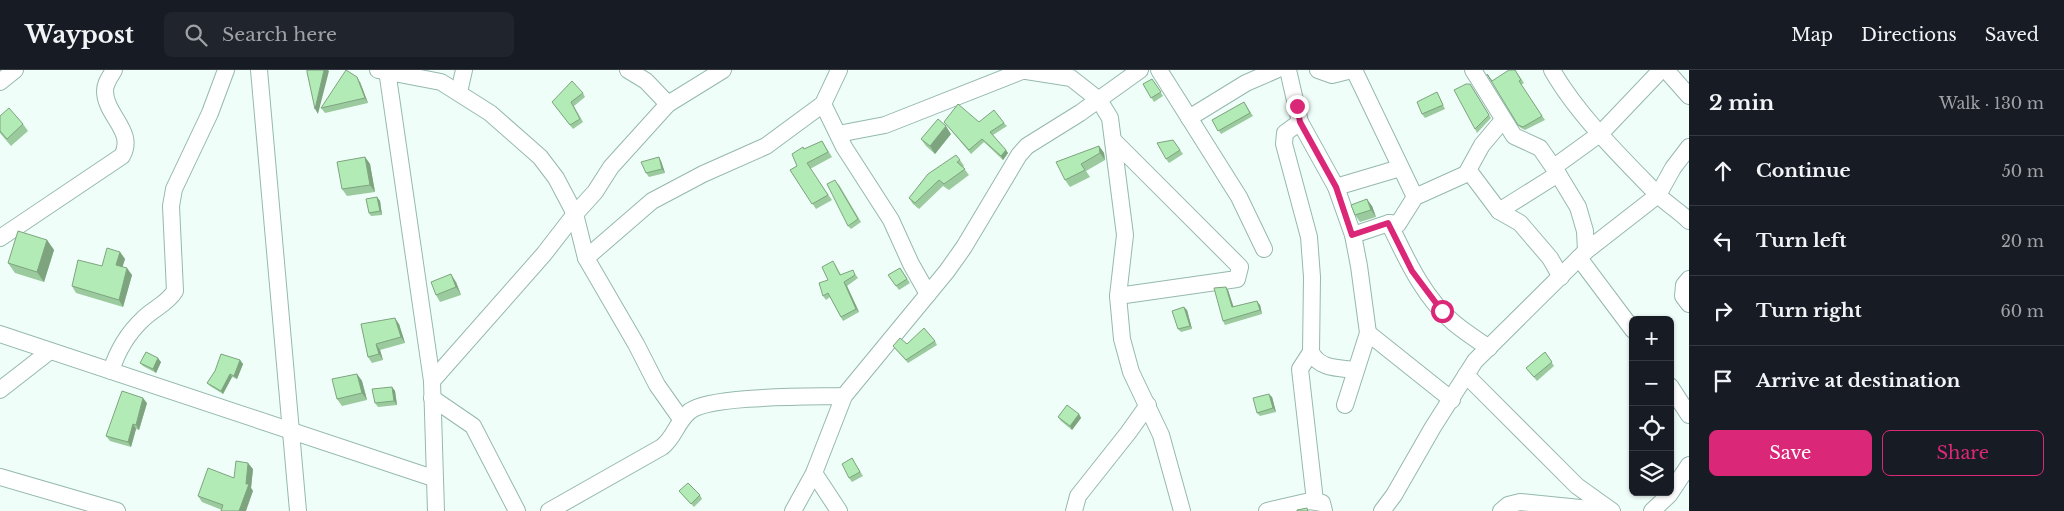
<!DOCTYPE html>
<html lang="en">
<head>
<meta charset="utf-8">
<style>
  body { margin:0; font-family:"Libre Baskerville",serif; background:#20242c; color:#f1f3f6 }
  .controls { position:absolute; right:15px; bottom:15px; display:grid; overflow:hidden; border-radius:8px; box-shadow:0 1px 4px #0004 }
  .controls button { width:45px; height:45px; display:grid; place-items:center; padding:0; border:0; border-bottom:1px solid #363941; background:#171b24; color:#f1f3f6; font:25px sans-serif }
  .stop { position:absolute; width:15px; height:15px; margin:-11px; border:4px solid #db2777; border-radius:50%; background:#fff }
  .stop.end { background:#db2777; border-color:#fff; box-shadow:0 1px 5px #0008 }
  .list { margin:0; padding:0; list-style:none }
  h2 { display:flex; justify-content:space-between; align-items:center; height:65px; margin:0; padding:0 20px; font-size:21px }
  h2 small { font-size:16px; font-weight:400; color:#9ea1a6 }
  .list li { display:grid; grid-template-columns:32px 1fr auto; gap:15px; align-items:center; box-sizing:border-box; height:70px; padding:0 20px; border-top:1px solid #363941 }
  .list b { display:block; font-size:19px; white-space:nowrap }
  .list em { font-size:16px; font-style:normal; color:#9ea1a6 }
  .actions { display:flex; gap:10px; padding:15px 20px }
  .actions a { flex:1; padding:11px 0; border:1px solid #db2777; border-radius:8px; text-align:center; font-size:18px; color:#db2777 }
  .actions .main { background:#db2777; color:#fff }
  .icon { flex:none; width:28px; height:28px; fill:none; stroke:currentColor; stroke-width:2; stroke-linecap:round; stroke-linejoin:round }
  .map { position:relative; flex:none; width:1689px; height:441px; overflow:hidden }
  header { display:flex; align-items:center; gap:30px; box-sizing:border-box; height:70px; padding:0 25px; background:#171b24; border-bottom:1px solid #363941 }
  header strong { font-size:24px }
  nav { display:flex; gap:28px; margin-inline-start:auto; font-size:18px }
  .search { width:350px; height:45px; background:#20242c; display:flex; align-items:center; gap:12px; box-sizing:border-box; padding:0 18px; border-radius:8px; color:#9ea1a6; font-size:19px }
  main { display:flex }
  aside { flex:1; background:#171b24 }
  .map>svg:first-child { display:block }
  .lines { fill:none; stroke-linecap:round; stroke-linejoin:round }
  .street-casing { stroke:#95b8af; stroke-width:18 }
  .street { stroke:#fff; stroke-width:16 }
  .wall { fill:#9aca9d }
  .shaded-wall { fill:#7da47f }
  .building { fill:#b3ebb6; stroke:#7da47f }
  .route { stroke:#db2777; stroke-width:6 }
</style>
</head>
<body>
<header>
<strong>Waypost</strong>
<div class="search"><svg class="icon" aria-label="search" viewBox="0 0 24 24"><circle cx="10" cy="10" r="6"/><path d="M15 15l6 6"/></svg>Search here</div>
<nav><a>Map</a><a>Directions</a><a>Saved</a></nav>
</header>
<main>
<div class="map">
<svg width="1689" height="441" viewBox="0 0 1689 441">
  <rect width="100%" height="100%" fill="#f0fefa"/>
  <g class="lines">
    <!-- street casing -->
    <g class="street-casing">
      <g id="street">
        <path d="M259,0L298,441"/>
        <path d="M378,0L441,12L490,43L540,87L556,108L575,144L586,188L636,274L657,315L681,349"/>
        <path d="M387,0L432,311L436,441"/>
        <path d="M628,0L646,11L668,34"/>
        <path d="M1020,0L1071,8L1099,30L1110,48L1125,165L1118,226L1122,269L1131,302L1161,365L1182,441"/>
        <path d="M1159,0L1239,127L1264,179"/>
        <path d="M1288,0L1300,52L1336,117L1353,165L1359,196L1368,263L1345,335"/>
        <path d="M1318,0L1332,5L1352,0"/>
        <path d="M1354,0L1415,127"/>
        <path d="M1473,0L1514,66L1540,78L1558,104L1578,137L1585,161L1586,181"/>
        <path d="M1552,0C1577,44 1621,87 1657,124C1667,134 1679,141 1689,151"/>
        <path d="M1666,0L1689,26"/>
        <path d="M0,12L15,0"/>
        <path d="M459,22L464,0"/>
        <path d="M823,34L844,77L891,150L911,194L928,224"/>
        <path d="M1189,48L1246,13L1276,0"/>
        <path d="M1300,52L1285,63L1284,74L1309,167L1312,207L1311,282C1319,299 1338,298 1355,300"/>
        <path d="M838,64L885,55L1022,1"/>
        <path d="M1114,71L1240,197L1237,209L1118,226"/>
        <path d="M1554,97L1601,63L1661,0"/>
        <path d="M1469,101L1499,141L1520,153L1550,188L1561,207"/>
        <path d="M1336,117L1400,98"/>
        <path d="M1499,141L1558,104"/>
        <path d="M1389,153C1406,188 1423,227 1454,253C1465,262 1477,270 1489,278"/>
        <path d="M1353,165L1389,153L1398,154L1415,127L1466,104L1482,75L1503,50"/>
        <path d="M0,168L122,86C136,62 105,45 105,21C105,13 110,7 114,0"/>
        <path d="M586,188L652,131L703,104L766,76L823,34L839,0"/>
        <path d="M1579,188L1633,260"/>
        <path d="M1689,209L1684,215L1683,226L1689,234"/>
        <path d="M1368,263L1452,330"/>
        <path d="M0,264L433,408"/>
        <path d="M1311,282L1300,299L1315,431"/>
        <path d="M111,301C117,282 128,263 143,249C154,238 167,234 175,221L171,136L174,119L210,43L226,0"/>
        <path d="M1466,305L1577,416L1612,441"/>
        <path d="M432,311L544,184L575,144L595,122L611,97L668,34L723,0"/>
        <path d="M1670,316L1689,345"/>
        <path d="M0,320L50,281"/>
        <path d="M432,328L473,356L517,441"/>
        <path d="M814,403L839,441"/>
        <path d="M0,407L117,441"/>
        <path d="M549,441L662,377C675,367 677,351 690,341C712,325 813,327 844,326"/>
        <path d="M793,441L814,403L844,326L947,201L964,177L1019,85L1027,76L1080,43L1140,0"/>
        <path d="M1074,441L1078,426L1128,363L1148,335"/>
        <path d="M1267,441L1310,431L1322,433L1324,441"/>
        <path d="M1382,441L1394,425L1433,357L1475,291L1586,181L1658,125L1673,98L1689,77"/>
        <path d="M1501,441L1508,435L1520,432L1610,441"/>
        <path d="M1652,441L1669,425L1689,395"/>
      </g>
    </g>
    <!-- street -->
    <use href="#street" class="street"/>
  </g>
  <!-- wall -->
  <g class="wall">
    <path d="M1516,1L1524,13L1521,15L1545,50L1525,60L1521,58L1518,55L1492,11Z"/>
    <path d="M1152,9L1163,26L1154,32L1143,14Z"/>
    <path d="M360,12L368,33L325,43L321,38Z"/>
    <path d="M1470,14L1491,48L1477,63L1475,59Z"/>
    <path d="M583,23L585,27L574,36L583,52L573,59L555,36Z"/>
    <path d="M1439,26L1445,39L1425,48L1422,44Z"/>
    <path d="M1244,32L1253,46L1221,64L1212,50Z"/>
    <path d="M0,46L23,54L28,61L11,76L0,63Z"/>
    <path d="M944,52L1004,53L1007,56L993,65L1008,83L1003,90L984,72L971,84Z"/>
    <path d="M951,64L935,84L926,76L921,69Z"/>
    <path d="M1173,70L1183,84L1169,93L1166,89Z"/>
    <path d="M822,71L832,87L810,99L832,130L816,139L790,100L797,96L804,79Z"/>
    <path d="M1099,76L1104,83L1105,90L1086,101L1090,107L1070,117L1065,110Z"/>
    <path d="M365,87L370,94L375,122L347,126L342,119Z"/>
    <path d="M960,90L964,96L963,97L969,105L949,120L943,116L919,139L913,134L909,128Z"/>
    <path d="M661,91L665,103L649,107L646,103Z"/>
    <path d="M838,113L861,152L851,159L848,156Z"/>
    <path d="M377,127L380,131L382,145L371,146L369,143Z"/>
    <path d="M1372,136L1376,147L1360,152L1355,145Z"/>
    <path d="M47,170L54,180L44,212L15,203L8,193Z"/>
    <path d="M120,182L125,189L122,197L132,205L123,237L76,223L72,216L102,196Z"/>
    <path d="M835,194L841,205L855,204L858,208L847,216L859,242L843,251L830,227L826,230L823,226L828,210Z"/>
    <path d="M900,198L910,213L899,220L888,205Z"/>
    <path d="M456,212L461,225L440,232L436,225Z"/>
    <path d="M1228,220L1233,237L1260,235L1262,244L1225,255L1223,251Z"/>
    <path d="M1187,240L1192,259L1181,262L1178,259Z"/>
    <path d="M361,254H399L405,273L380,280L383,290L372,293L368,287Z"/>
    <path d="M935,271L937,275L908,293L893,276L907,274Z"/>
    <path d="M1545,282L1554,296L1537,311L1526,298Z"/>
    <path d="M240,290L243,294L237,309L232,307L223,324L210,316L207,313L215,301Z"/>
    <path d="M161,292L156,303L143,296L140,293Z"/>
    <path d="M357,304L362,311L367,330L342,336L337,329Z"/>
    <path d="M392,317L395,321L397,335L378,337L375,333Z"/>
    <path d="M1272,327L1276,342L1260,346L1257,343Z"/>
    <path d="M147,333L139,360L136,359L131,377L110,371L106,366Z"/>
    <path d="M1079,344L1081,348L1072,360L1061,351L1058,347Z"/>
    <path d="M852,388L863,406L852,412L849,408Z"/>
    <path d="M253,399L251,418L253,421L222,440L202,432L198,426Z"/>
    <path d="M679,421L700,425L702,429L694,437Z"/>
  </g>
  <!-- shaded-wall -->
  <g class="shaded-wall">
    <path d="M324,0H328L329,1L318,44L315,39Z"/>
    <path d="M357,7L360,12L368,33L365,28Z"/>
    <path d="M946,56L951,64L935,84L930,76Z"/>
    <path d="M1099,76L1104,83L1105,90L1100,83Z"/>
    <path d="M1006,80L1008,83L1003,90L1001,86Z"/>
    <path d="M365,87L370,94L375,122L370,115Z"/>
    <path d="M659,87L661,91L665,103L662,99Z"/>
    <path d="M377,127L380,131L382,145L380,141Z"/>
    <path d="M1367,129L1372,136L1376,147L1371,140Z"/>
    <path d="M47,170L54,180L44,212L37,202Z"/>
    <path d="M120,182L125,189L121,202L116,195Z"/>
    <path d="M127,198L132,205L123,237L119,230Z"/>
    <path d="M451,204L456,212L461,225L456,217Z"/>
    <path d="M844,212L847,216L859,242L856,239Z"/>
    <path d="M1226,217L1228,220L1235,241L1232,237Z"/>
    <path d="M1257,231L1260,235L1262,244L1260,240Z"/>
    <path d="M1184,237L1187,240L1192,259L1190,256Z"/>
    <path d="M395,248L399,254L405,273L401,267Z"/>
    <path d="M376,274L380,280L383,290L379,284Z"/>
    <path d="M158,288L161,292L156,303L153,299Z"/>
    <path d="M240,290L243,294L237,309L234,306Z"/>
    <path d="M230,304L232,307L223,324L221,321Z"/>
    <path d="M357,304L362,311L367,330L362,323Z"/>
    <path d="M392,317L395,321L397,335L394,331Z"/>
    <path d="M1269,324L1272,327L1276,342L1273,338Z"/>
    <path d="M143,328L147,333L139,360L136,355Z"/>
    <path d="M1079,344L1081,348L1072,360L1070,356Z"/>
    <path d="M133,354L136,359L131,377L128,372Z"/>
    <path d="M248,393L253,399L251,418L253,421L246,441H239L246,414Z"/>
  </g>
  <!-- building -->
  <g class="building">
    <path d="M307,0H324L315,39L307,2Z"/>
    <path d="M346,0L357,7L365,28L321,38Z"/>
    <path d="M1509,0H1515L1521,10L1519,11L1542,46L1523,57L1518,55L1487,4L1492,11Z"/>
    <path d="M1152,9L1161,22L1151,28L1143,14Z"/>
    <path d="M572,11L583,23L571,32L580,49L570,55L552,32Z"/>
    <path d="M1466,14H1470L1489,45L1475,59L1454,20Z"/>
    <path d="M1437,22L1443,35L1422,44L1417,32Z"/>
    <path d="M1244,32L1250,43L1218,61L1212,50Z"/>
    <path d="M958,34L979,52L994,40L1004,53L990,62L1006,80L1001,86L982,69L969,80L944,52Z"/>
    <path d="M9,38L23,54L7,69L0,61V46Z"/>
    <path d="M938,49L946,56L930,76L921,69Z"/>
    <path d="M1173,70L1180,80L1166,89L1157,73Z"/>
    <path d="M822,71L828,82L807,93L828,125L812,134L790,100L797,96L792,84L803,77L804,79Z"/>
    <path d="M1099,76L1100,83L1081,94L1085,100L1065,110L1056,92Z"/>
    <path d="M956,85L960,90L957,92L965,99L944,114L939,110L915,133L909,128L928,104Z"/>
    <path d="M365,87L370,115L342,119L337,92Z"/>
    <path d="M659,87L662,99L646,103L641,92Z"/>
    <path d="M835,110L858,149L848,156L827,114Z"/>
    <path d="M377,127L380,141L369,143L366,129Z"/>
    <path d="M1367,129L1371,140L1355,145L1351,135Z"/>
    <path d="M18,161L47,170L37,202L8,193Z"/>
    <path d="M107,178L120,182L116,195L127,198L119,230L72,216L78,190L102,196Z"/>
    <path d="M833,191L840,205L853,200L855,205L844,212L856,239L841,247L828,223L823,226L819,213L828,210L822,197Z"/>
    <path d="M900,198L907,209L896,216L888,205Z"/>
    <path d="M451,204L456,217L436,225L431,212Z"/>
    <path d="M1226,217L1232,237L1257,231L1260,240L1223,251L1214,218Z"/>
    <path d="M1184,237L1190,256L1178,259L1172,241Z"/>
    <path d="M395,248L401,267L376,274L379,284L368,287L361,254Z"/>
    <path d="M924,258L935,271L906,290L893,276L900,268L907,274Z"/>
    <path d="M146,282L158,288L153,299L140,293Z"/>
    <path d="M1545,282L1552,292L1534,307L1526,298Z"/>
    <path d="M221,284L240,290L234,306L230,304L221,321L207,313L215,301Z"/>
    <path d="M357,304L362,323L337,329L332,309Z"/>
    <path d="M392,317L394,331L375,333L372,319Z"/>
    <path d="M122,321L143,328L136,355L133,354L128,372L106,366Z"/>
    <path d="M1269,324L1273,338L1257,343L1253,328Z"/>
    <path d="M1067,335L1079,344L1070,356L1058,347Z"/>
    <path d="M852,388L860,402L849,408L842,394Z"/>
    <path d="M236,391L248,393L246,414H249L239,441H221L223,435L198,426L208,398L234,408Z"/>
    <path d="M688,413L700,425L691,434L679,421Z"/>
    <path d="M1307,438L1308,441H1297V440Z"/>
  </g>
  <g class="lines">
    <!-- route -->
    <path class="route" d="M1297,36L1300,52L1336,117L1352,165L1388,153L1412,201L1442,241"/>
  </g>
</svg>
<div class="controls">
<button>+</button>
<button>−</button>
<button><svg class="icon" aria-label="locate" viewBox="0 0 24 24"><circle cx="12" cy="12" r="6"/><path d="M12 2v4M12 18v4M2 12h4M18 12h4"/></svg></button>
<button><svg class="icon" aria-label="layers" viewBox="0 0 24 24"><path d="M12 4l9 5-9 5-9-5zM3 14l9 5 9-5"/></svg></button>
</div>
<div class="stop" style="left:1442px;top:241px"></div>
<div class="stop end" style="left:1297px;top:36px"></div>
</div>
<aside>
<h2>2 min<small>Walk · 130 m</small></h2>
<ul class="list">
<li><svg class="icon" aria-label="ahead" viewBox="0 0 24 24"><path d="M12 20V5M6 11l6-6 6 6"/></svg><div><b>Continue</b></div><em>50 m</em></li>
<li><svg class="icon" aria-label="left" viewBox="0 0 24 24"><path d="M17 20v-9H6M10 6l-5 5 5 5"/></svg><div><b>Turn left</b></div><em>20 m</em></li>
<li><svg class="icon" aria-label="right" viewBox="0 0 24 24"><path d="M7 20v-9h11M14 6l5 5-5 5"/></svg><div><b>Turn right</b></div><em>60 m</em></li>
<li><svg class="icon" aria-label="arrive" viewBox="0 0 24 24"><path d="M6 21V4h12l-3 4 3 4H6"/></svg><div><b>Arrive at destination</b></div></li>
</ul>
<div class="actions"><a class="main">Save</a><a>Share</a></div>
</aside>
</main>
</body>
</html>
